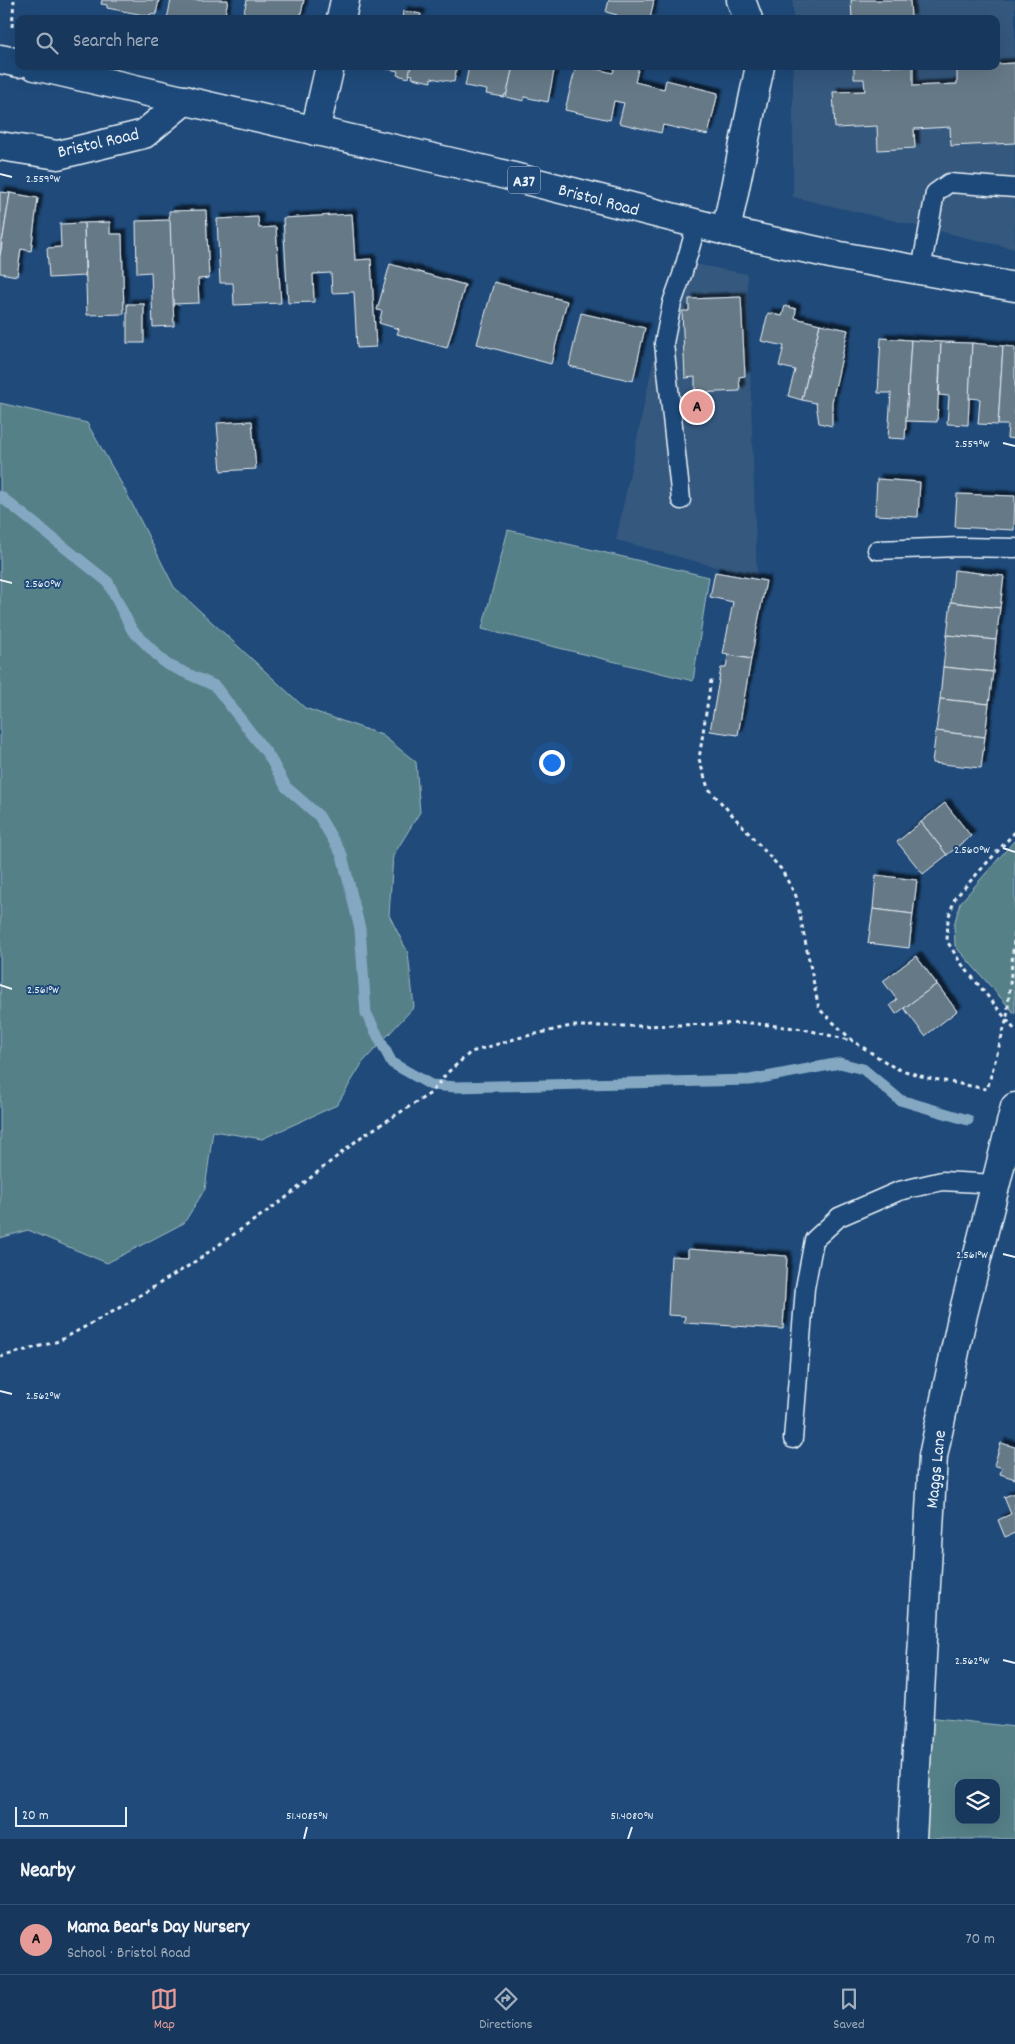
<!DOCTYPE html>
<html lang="en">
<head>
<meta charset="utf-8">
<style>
  body { margin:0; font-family:Dekko,sans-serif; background:#203f62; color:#f1f3f6 }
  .controls { position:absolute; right:15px; bottom:15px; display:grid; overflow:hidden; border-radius:10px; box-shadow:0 5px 20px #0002 }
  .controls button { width:45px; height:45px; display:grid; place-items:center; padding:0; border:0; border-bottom:1px solid #365272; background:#17385c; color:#f1f3f6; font:25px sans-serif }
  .scale { position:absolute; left:15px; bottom:12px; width:112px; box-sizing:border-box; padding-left:5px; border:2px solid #e8f1f8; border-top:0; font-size:14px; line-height:18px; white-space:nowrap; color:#e8f1f8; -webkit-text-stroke:4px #1f4a7a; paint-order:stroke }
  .you { position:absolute; left:551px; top:762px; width:18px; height:18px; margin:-12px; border:4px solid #fff; border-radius:50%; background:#1a73e8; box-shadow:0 0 0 8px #1a73e833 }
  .badge { display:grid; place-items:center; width:32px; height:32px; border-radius:50%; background:#e69b98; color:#111; font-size:16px; font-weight:700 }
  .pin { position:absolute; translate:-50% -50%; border:2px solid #fff; box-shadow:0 1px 5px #0006 }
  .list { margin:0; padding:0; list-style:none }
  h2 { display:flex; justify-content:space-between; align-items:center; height:65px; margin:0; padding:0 20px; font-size:21px }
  h2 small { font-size:16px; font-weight:400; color:#9eacbb }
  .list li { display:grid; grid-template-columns:32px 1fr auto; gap:15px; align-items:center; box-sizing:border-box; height:70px; padding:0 20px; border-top:1px solid #365272 }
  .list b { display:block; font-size:19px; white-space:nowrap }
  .list p { margin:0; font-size:16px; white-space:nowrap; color:#9eacbb }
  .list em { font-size:16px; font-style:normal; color:#9eacbb }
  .icon { flex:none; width:28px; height:28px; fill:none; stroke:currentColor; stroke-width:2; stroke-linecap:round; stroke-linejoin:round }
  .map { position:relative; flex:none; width:1015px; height:1839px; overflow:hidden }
  .search { position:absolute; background:#17385c; box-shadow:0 5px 20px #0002; left:15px; right:15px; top:15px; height:55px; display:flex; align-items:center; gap:12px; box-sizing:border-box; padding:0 18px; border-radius:10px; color:#9eacbb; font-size:19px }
  .sheet { height:135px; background:#17385c }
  nav { display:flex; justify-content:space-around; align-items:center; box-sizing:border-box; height:70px; border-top:1px solid #365272; background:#17385c; font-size:14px; color:#9eacbb }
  nav a { display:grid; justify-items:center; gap:2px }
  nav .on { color:#e69b98 }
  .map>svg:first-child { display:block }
  .built { fill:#34587e }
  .green { fill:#568088; stroke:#9fb8c0; fill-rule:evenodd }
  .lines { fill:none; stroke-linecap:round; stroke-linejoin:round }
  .stream { stroke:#84a8c2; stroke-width:11 }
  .building { fill:#667987; stroke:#e8f1f8; filter:url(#shadow) }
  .service-casing { stroke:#e8f1f8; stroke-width:21 }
  .minor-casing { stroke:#e8f1f8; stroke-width:31 }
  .trunk-casing { stroke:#e8f1f8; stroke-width:31 }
  .path { stroke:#e8f1f8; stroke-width:3; stroke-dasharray:4 4; stroke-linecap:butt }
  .service { stroke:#1f4a7a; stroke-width:18 }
  .minor { stroke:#1f4a7a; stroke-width:28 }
  .trunk { stroke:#1f4a7a; stroke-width:28 }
  .ticks { fill:none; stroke:#e8f1f8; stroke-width:2 }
  .labels { text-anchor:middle; stroke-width:4; stroke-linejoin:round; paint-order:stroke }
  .shield { fill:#1f4a7a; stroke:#acbfd2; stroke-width:1 }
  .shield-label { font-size:16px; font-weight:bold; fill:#e8f1f8 }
  .street-label { font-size:18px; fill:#e8f1f8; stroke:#1f4a7a }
  .ticks-label { font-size:12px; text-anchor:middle; fill:#e8f1f8; stroke:#1f4a7a; stroke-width:4; stroke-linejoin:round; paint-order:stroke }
</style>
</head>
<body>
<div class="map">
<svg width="1015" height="1839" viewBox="0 0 1015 1839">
  <defs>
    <filter id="shadow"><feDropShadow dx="4.5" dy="-4.5" stdDeviation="1" flood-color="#0009"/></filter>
  </defs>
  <rect width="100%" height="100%" fill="#1f4a7a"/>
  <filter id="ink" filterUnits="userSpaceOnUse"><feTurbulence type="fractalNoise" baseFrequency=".02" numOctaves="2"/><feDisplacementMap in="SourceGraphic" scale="10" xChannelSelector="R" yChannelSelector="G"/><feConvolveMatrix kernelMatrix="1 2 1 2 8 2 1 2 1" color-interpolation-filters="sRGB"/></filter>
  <g filter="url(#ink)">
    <!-- built -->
    <g class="built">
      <path d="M793,0H1015V249L793,197V66H996V19H793Z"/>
      <path d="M674,260L747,274L757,578L616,540Z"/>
    </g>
    <!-- green -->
    <g class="green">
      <path d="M0,403L87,423L124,488L174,587L305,708L382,735L416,762L420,812L393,856L389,915L408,953L414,1007L363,1062L337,1105L262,1139L213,1131L205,1189L184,1223L107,1263L28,1230L0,1238Z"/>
      <path d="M508,530L709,577L693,681L482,629Z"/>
      <path d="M1014,841L1015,842V1014L955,946L954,925L960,903Z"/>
      <path d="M928,1717L1015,1727V1839H924ZM959,1783H996V1820H959Z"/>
    </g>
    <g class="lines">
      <!-- stream -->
      <path class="stream" d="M0,496L108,582L132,630L166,664L215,686L269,756L286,787L319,816L342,855L360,929L366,1013L392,1063L431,1085L456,1087L750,1080L840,1063L863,1069L900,1100L968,1120"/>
    </g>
    <!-- building -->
    <g class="building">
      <path d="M102,0H159L156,15L150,14L149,16L107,8V5L101,4Z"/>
      <path d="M171,0H228L224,19H167Z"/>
      <path d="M247,0H304L300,19H242Z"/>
      <path d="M609,0H654L650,19H616L617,15L606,12Z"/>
      <path d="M851,0H910L911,19H852Z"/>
      <path d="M403,11L421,14L420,19H402Z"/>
      <path d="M1015,63V143L951,146L950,127L914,129L915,148L878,150L877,126L835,128L833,92L865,91L864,79H854V66H913V86L957,84V66H996V64Z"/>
      <path d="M374,66H411L409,78L397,75L398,71Z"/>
      <path d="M411,66H457L454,82L431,78V82L412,78L413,75L409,74Z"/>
      <path d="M469,66H513L507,94H505L504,97L486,94L487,90L465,86Z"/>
      <path d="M513,66H555L548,102L524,97V101L506,97Z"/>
      <path d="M576,66H584L613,73L615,66H639L635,82L664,89L666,80L718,93L708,135L663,125L661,133L619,123L624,103L614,101L610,120L565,110Z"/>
      <path d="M0,192L10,193L0,256Z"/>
      <path d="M10,193L38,198L31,251L21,249L17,276L0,273V256Z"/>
      <path d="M206,210L209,278L198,279L199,303L173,304L169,211Z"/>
      <path d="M352,214L355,260L371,259L376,347L357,348L354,292L332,293L331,273L313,274L314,302L288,303L283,218Z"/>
      <path d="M258,217L259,228L276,227L281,303L234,305L233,283H220L217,219Z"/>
      <path d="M170,220L174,326L153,327L151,272L137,273L136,221Z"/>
      <path d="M110,222V234H122L124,314L87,315L84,223Z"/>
      <path d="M84,223L85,276L49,278L47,248L61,247L60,224Z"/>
      <path d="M390,264L465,285L447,348L397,334L399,329L379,323L382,311L377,310Z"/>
      <path d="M494,282L567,301L551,364L477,344Z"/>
      <path d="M741,297L745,376L739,377L740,391L695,393V377L685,378L682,311H689V299Z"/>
      <rect x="127" y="304" width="17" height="39"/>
      <path d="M785,306L796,309L795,318L820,324L802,400L788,396L795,370L779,366L784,346L761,341L768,313L782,316Z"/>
      <path d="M581,313L645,328L633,381L569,366Z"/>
      <path d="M820,324L848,330L832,402V426L819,423L816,403L802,400Z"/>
      <path d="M881,338L911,340L905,439L888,438L891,393H878Z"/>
      <path d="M911,340L941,342L937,422L906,421Z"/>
      <path d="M941,342L972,343L968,425L947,424L949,396L939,395Z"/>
      <path d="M972,343L1003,346L998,425L978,424L980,399L969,398Z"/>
      <path d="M1003,346L1015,347V439L1007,438L1008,425H998Z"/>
      <path d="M252,421L256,469L221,471L217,423Z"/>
      <path d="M877,479L920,482L918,517L875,515Z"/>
      <path d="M957,494L1015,496L1014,530L955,527Z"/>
      <path d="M954,570L1004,576L1000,608L951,602Z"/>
      <path d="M715,572L766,581L751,659L723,654L733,602L710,597Z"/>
      <path d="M951,602L1000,608L996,640L947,635Z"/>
      <path d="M947,635L996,640L993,672L943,667Z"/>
      <path d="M728,655L751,659L738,735L710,731L721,668H726Z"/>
      <path d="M943,667L993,672L989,704L940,699Z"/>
      <path d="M940,699L989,704L985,737L936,731Z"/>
      <path d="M936,731L985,737L981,768L932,763Z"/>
      <path d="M945,803L971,836L947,855L921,822Z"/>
      <path d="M921,822L947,855L923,874L897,842Z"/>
      <path d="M876,875L917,880L913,914L873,909Z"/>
      <path d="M873,909L913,914L909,948L868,943Z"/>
      <path d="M916,956L937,984L896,1014L890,1005L897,1000L883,981Z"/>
      <path d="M937,984L957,1011L925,1036L904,1008Z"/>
      <path d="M688,1249L787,1256L783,1329L684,1323L685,1316L668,1315L671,1256L688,1257Z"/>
      <path d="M1001,1443L1015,1447V1479L1000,1474L1002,1468L994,1465Z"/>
      <path d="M1015,1493V1533L1005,1537L998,1520L1011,1514L1004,1497Z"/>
    </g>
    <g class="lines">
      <!-- service casing -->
      <g class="service-casing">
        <g id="service">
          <path d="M921,270L935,193L949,183L1015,188"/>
          <path d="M681,500L664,343L672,303L682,275L697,224"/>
          <path d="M877,550L959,547L1015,548"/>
          <path d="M793,1439L805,1288L814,1240L839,1217L899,1191L942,1181L996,1184"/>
        </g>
      </g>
      <!-- minor casing -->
      <g class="minor-casing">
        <g id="minor">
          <path d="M741,0L748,19"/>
          <path d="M341,19L345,0"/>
          <path d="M315,131L330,66"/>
          <path d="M0,146L58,155L144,134L185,100"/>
          <path d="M726,231L760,66"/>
          <path d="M912,1839L933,1456L962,1318L1015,1107"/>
        </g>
      </g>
      <!-- trunk casing -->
      <g class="trunk-casing">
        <g id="trunk">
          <path d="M0,59L19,63"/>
          <path d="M35,66L494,172L726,231L840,256L1015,287"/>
        </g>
      </g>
      <!-- path -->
      <g class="path">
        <path d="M12,27L14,0"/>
        <path d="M711,680L699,759L708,788L781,869L796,896L819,1009L853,1041L895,1068L928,1078L987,1089"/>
        <path d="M1015,832L955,898L948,919L947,941L960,962L1015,1030"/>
        <path d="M988,1086L1007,1018L1015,929"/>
        <path d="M0,1357L59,1341L114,1311L190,1265L283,1200L361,1137L431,1093L447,1073L471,1052L518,1038L571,1026H643L751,1023L803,1029L853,1041"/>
      </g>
      <!-- service -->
      <use href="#service" class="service"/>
      <!-- minor -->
      <use href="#minor" class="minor"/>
      <!-- trunk -->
      <use href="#trunk" class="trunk"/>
    </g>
  </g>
  <!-- ticks -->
  <path class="ticks" d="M0,174L12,177M1003,443L1015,446M0,580L12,583M1003,848L1015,852M0,985L12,989M1003,1254L1015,1257M0,1391L12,1394M1003,1660L1015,1663M304,1839L307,1827M628,1839L632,1827"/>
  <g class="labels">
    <!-- shield labels -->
    <rect class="shield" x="508" y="166.5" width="32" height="27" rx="4"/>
    <g class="shield-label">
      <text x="524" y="186">A37</text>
    </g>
    <!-- street labels -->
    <g class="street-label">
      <text transform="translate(98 142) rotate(-13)" y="6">Bristol Road</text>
      <text transform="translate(599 199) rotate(15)" y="6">Bristol Road</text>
      <text transform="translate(935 1469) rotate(-84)" y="6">Maggs Lane</text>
    </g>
  </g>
  <g class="ticks-label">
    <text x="43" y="182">2.559°W</text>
    <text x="972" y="447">2.559°W</text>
    <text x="43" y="587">2.560°W</text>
    <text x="972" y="853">2.560°W</text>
    <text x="43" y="993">2.561°W</text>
    <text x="972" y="1258">2.561°W</text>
    <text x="43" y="1399">2.562°W</text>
    <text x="972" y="1664">2.562°W</text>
    <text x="307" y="1819">51.4085°N</text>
    <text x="632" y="1819">51.4080°N</text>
  </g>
</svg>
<div class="controls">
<button><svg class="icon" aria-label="layers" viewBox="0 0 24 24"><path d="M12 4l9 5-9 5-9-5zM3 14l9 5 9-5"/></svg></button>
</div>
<div class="scale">20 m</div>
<div class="you"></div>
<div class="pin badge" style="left:697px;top:407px">A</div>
<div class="search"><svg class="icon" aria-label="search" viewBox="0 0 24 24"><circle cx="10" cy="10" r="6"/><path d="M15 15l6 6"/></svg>Search here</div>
</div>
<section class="sheet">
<h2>Nearby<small></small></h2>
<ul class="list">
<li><span class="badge">A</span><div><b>Mama Bear's Day Nursery</b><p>School · Bristol Road</p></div><em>70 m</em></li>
</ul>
</section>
<nav>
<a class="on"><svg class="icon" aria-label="map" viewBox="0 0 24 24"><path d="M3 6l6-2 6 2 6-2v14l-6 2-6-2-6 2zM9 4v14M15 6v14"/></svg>Map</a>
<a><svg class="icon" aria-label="directions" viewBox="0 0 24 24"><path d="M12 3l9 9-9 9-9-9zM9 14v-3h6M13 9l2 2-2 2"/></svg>Directions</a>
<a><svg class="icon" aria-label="saved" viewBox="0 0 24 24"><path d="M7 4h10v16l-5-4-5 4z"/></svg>Saved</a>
</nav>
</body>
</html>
